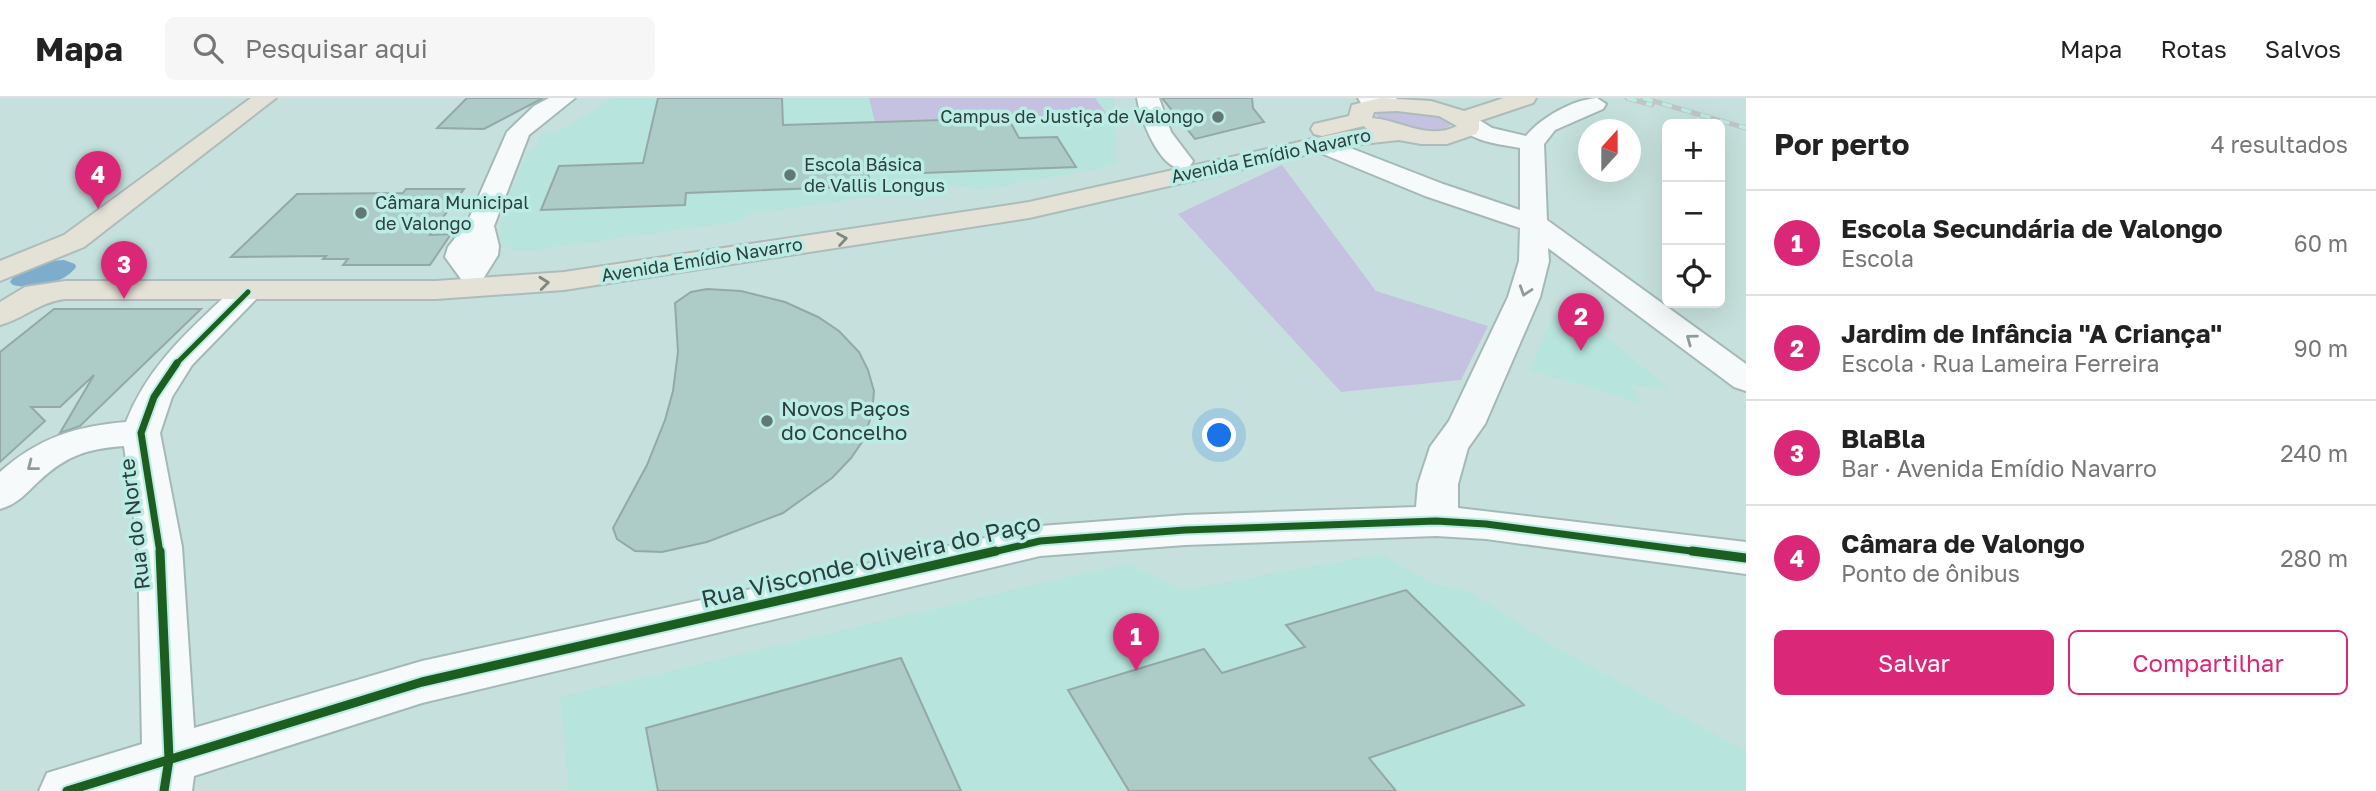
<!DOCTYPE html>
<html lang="pt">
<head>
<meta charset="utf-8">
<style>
  body { margin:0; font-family:"Golos Text",sans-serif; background:#f6f6f6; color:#222 }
  .controls { position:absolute; right:21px; top:21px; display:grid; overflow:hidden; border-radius:10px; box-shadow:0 7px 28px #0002 }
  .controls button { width:63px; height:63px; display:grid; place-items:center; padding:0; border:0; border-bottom:2px solid #e0e0e0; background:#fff; color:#222; font:35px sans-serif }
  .compass { position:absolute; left:1578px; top:21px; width:63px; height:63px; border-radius:50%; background:#fff; box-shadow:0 7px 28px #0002; rotate:21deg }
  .you { position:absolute; left:1220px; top:338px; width:24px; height:24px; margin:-18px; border:5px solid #fff; border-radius:50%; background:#1a73e8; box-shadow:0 0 0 10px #1a73e833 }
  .badge { display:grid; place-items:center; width:46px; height:46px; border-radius:50%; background:#db2777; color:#fff; font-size:23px; font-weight:700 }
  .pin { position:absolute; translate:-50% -58px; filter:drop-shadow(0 2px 4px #0008) }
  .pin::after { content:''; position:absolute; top:37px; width:24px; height:21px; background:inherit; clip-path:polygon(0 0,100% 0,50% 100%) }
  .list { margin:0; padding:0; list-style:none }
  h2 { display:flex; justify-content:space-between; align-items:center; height:91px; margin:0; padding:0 28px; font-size:30px }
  h2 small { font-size:23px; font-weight:400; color:#767676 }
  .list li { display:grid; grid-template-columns:46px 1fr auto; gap:21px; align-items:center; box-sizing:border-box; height:105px; padding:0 28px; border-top:2px solid #e0e0e0 }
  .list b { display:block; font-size:26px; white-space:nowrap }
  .list p { margin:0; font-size:23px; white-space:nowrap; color:#767676 }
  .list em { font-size:23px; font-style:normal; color:#767676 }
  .actions { display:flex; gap:14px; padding:21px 28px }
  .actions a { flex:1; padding:16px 0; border:2px solid #db2777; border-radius:10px; text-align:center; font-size:24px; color:#db2777 }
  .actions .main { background:#db2777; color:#fff }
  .icon { flex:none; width:38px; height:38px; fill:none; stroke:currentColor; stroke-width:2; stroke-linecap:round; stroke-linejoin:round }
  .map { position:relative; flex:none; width:1746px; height:693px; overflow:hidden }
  header { display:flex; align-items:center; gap:42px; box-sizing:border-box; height:98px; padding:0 35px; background:#fff; border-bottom:2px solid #e0e0e0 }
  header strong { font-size:33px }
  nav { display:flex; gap:38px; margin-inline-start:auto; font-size:24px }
  .search { width:490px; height:63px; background:#f6f6f6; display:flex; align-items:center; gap:18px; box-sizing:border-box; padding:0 24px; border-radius:10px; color:#767676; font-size:26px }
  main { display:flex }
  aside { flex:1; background:#fff }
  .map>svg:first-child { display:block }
  .built { fill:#b7e4dd }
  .green { fill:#c4c2e0 }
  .water { fill:#7eadcc }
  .building { fill:#adcbc7; stroke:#94a9a7; stroke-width:2 }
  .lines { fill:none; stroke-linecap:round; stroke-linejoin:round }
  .minor-casing { stroke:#a4b9b6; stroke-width:4 }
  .major-casing { stroke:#adbcba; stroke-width:4 }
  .minor { fill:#f6fafa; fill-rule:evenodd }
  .major { fill:#e4e1d6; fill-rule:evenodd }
  .rail-casing { stroke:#bfc6c5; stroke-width:5 }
  .rail { stroke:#bbece5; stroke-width:3.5; stroke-dasharray:10; stroke-linecap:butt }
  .cycleway-far2-casing { stroke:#bbece5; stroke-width:9 }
  .cycleway-far1-casing { stroke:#bbece5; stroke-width:11 }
  .cycleway-casing { stroke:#bbece5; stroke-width:13 }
  .cycleway-far2 { stroke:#1b5e20; stroke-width:5 }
  .cycleway-far1 { stroke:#1b5e20; stroke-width:7 }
  .cycleway { stroke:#1b5e20; stroke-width:9 }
  .oneway { stroke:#7e8881 }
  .oneway2 { stroke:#909c9b }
  .poi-dot { fill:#617874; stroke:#bbece5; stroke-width:2.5 }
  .labels { text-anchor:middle; stroke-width:7; stroke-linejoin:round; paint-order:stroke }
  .far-poi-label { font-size:18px; fill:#2b3f3c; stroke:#bbece5; text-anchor:start }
  .far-street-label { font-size:18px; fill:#2b3f3c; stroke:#bbece5 }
  .poi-label { font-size:21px; fill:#2b3f3c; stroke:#bbece5; text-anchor:start }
  .street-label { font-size:21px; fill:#2b3f3c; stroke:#bbece5 }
  .near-street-label { font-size:24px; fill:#2b3f3c; stroke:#bbece5 }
</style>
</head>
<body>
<header>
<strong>Mapa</strong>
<div class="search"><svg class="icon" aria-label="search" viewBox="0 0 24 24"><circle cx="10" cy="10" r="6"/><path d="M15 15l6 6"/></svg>Pesquisar aqui</div>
<nav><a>Mapa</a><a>Rotas</a><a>Salvos</a></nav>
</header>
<main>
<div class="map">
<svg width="1746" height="693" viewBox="0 0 1746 693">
  <rect width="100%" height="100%" fill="#c6e1dd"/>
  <!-- built -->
  <g class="built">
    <path d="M613,0H1114L1117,67L981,92L957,87L749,116L740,123L527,153L512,151L502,146L500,132L505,107L529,52L535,49L541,35L558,34Z"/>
    <path d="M1554,214L1602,235L1669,291L1631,287L1640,305L1531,272Z"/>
    <path d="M1380,456L1433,486L1469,493L1550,546L1746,653V693H569L560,599L1127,465L1183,492Z"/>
  </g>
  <!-- green -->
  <g class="green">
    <path d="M869,0H1095L1107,16L875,24Z"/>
    <path d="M1415,8L1451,22L1452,26C1437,39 1387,31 1375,15L1377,12Z"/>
    <path d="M1282,67L1376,193L1488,228L1461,282L1341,294L1178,116Z"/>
  </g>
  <!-- water -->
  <path class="water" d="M64,162L75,166L76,169C64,186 32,192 13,187L10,184C18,168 47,163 64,162Z"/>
  <!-- building -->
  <g class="building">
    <path d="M467,0H543L484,31L437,30Z"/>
    <path d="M658,0H782L783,27L1008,20L1019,40L1057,39L1076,69L923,75L920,66L866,68L871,88L686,95L685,107L541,112L559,68L643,65Z"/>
    <path d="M1162,0H1252L1253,10L1264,24L1195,41Z"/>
    <path d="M406,91H464L430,137L451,136L430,167H343L348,161H323L326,158L231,159L297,96L403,95Z"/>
    <path d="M707,191L741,193L785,204L818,219L839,233L859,254L868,272L874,293L872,316L862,344L851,360L832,380L783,415L707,444L662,454L635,453L617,441L613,430L647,367L665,322L673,293L678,254L675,205L691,194Z"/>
    <path d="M54,211H201L80,328L60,335L94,277L60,309H31L45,323L0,364V254Z"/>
    <path d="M1406,492L1524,607L1369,660L1396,693H1129L1068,592L1204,551L1222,575L1305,549L1286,527Z"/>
    <path d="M901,560L961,693H658L646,630Z"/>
  </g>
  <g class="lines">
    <!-- minor casing -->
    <g class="minor-casing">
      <g id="minor">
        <path d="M549,0H575L529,37L494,128L499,148L498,157L483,181L472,184L461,181L445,159L448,149L467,125L507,34L534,8Z"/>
        <path d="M1137,0H1159L1171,34L1193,63L1190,68C1184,70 1178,71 1173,68C1155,58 1140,19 1137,0Z"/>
        <path d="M1358,0H1396L1398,3L1395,8L1387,9L1361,5Z"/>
        <path d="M1597,0L1606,6L1603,11L1555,32L1544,46L1547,122L1746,266V293L1734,289L1548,150L1549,163L1540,199L1485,326L1468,350L1458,386V410L1746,444V476L1486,441L1436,438L1185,447L1040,458L422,605L194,678L192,693H39L47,675L142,646L138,449L124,348C87,351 67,357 39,383C26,395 18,406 0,411V374C38,340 76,328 126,324C149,265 192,230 237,187L248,185L259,187L263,194L192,267L172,299L160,335L182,449L194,630L422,563L1040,428L1185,417L1416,409L1418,386L1430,349L1449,323L1508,199L1519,163L1520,130L1425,98L1311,51L1307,46L1311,41H1327L1443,86L1520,112V50C1499,46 1470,44 1457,25L1460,20H1476L1492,30L1526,38C1542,19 1572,2 1597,0Z"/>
      </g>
    </g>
    <!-- major casing -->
    <g class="major-casing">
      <g id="major">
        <path d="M251,0H276L84,149L0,183V163L64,137Z"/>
        <path d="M1381,0L1431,3L1464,13L1504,0H1536L1533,5L1479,23V31L1476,36L1447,46H1421L1399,42L1344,48L1029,120L564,192L436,201H65C36,205 26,220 0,227V204L25,189L65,183H436L564,174L1029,104L1344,34L1367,31L1364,28L1322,38L1314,36L1311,31L1314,26L1349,18L1352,7ZM1397,13L1439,18L1457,28C1427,43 1401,22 1372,20L1374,14Z"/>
      </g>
    </g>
    <!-- minor -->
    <use href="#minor" class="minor"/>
    <!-- major -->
    <use href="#major" class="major"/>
    <!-- rail casing -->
    <g class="rail-casing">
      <g id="rail">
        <path d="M1627,0L1652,7"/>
        <path d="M1643,0L1746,30"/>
      </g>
    </g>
    <!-- rail -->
    <use href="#rail" class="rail"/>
    <!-- cycleway-far2 casing -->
    <g class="cycleway-far2-casing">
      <path id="cycleway-far2" d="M176,266L248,194"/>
    </g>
    <!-- cycleway-far1 casing -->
    <g class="cycleway-far1-casing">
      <g id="cycleway-far1">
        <path d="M160,455L141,335L154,299L177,265"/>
        <path d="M989,455L1040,443L1185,432L1436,423L1486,426L1706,455"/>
      </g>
    </g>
    <!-- cycleway casing -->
    <g class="cycleway-casing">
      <g id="cycleway">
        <path d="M160,453L169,661L164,693"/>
        <path d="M1692,453L1746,460"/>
        <path d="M67,693L422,584L996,453"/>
      </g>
    </g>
    <!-- cycleway-far2 -->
    <use href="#cycleway-far2" class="cycleway-far2"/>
    <!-- cycleway-far1 -->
    <use href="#cycleway-far1" class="cycleway-far1"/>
    <!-- cycleway -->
    <use href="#cycleway" class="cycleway"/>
  </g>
  <!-- one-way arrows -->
  <defs><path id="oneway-chevron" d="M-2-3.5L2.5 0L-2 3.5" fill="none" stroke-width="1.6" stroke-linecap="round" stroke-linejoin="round" transform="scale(1.75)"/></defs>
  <g class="oneway">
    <use href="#oneway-chevron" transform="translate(842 141) rotate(-9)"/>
    <use href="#oneway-chevron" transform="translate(544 185) rotate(-6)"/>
  </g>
  <g class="oneway2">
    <use href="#oneway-chevron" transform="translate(1525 193) rotate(108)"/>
    <use href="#oneway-chevron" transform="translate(1691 241) rotate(-144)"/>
    <use href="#oneway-chevron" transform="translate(32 368) rotate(142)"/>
  </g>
  <!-- markers -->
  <g class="poi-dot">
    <circle cx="1218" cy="19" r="7"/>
    <circle cx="790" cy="77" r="7"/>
    <circle cx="361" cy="115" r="7"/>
    <circle cx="767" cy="323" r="7"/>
  </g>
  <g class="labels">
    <!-- far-poi labels -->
    <g class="far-poi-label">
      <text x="1204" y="25" text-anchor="end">Campus de Justiça de Valongo</text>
      <text x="804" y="73">Escola Básica<tspan x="804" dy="21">de Vallis Longus</tspan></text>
      <text x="375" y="111">Câmara Municipal<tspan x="375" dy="21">de Valongo</tspan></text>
    </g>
    <!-- far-street labels -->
    <g class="far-street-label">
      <text transform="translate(1271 58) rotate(-12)" y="6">Avenida Emídio Navarro</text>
      <text transform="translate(702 162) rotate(-9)" y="6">Avenida Emídio Navarro</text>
    </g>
    <!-- poi labels -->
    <g class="poi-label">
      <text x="781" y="318">Novos Paços<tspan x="781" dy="24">do Concelho</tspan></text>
    </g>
    <!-- street labels -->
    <g class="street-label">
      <text transform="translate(135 426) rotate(-97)" y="7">Rua do Norte</text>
    </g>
    <!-- near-street labels -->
    <g class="near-street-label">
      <text transform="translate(871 463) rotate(-13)" y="8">Rua Visconde Oliveira do Paço</text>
    </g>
  </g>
</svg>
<div class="controls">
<button>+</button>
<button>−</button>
<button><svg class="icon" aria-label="locate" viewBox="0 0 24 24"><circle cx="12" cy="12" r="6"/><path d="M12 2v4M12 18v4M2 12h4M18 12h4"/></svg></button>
</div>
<svg class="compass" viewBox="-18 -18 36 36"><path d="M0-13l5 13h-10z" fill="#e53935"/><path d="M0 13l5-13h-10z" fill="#767676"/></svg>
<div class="you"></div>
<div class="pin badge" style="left:1136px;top:573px">1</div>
<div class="pin badge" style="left:1581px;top:253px">2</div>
<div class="pin badge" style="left:124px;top:201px">3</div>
<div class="pin badge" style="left:98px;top:111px">4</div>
</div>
<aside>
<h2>Por perto<small>4 resultados</small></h2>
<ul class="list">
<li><span class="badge">1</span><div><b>Escola Secundária de Valongo</b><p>Escola</p></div><em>60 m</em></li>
<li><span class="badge">2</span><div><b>Jardim de Infância &quot;A Criança&quot;</b><p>Escola · Rua Lameira Ferreira</p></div><em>90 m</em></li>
<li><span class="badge">3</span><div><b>BlaBla</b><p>Bar · Avenida Emídio Navarro</p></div><em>240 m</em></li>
<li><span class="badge">4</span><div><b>Câmara de Valongo</b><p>Ponto de ônibus</p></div><em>280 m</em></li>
</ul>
<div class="actions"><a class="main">Salvar</a><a>Compartilhar</a></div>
</aside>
</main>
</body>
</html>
